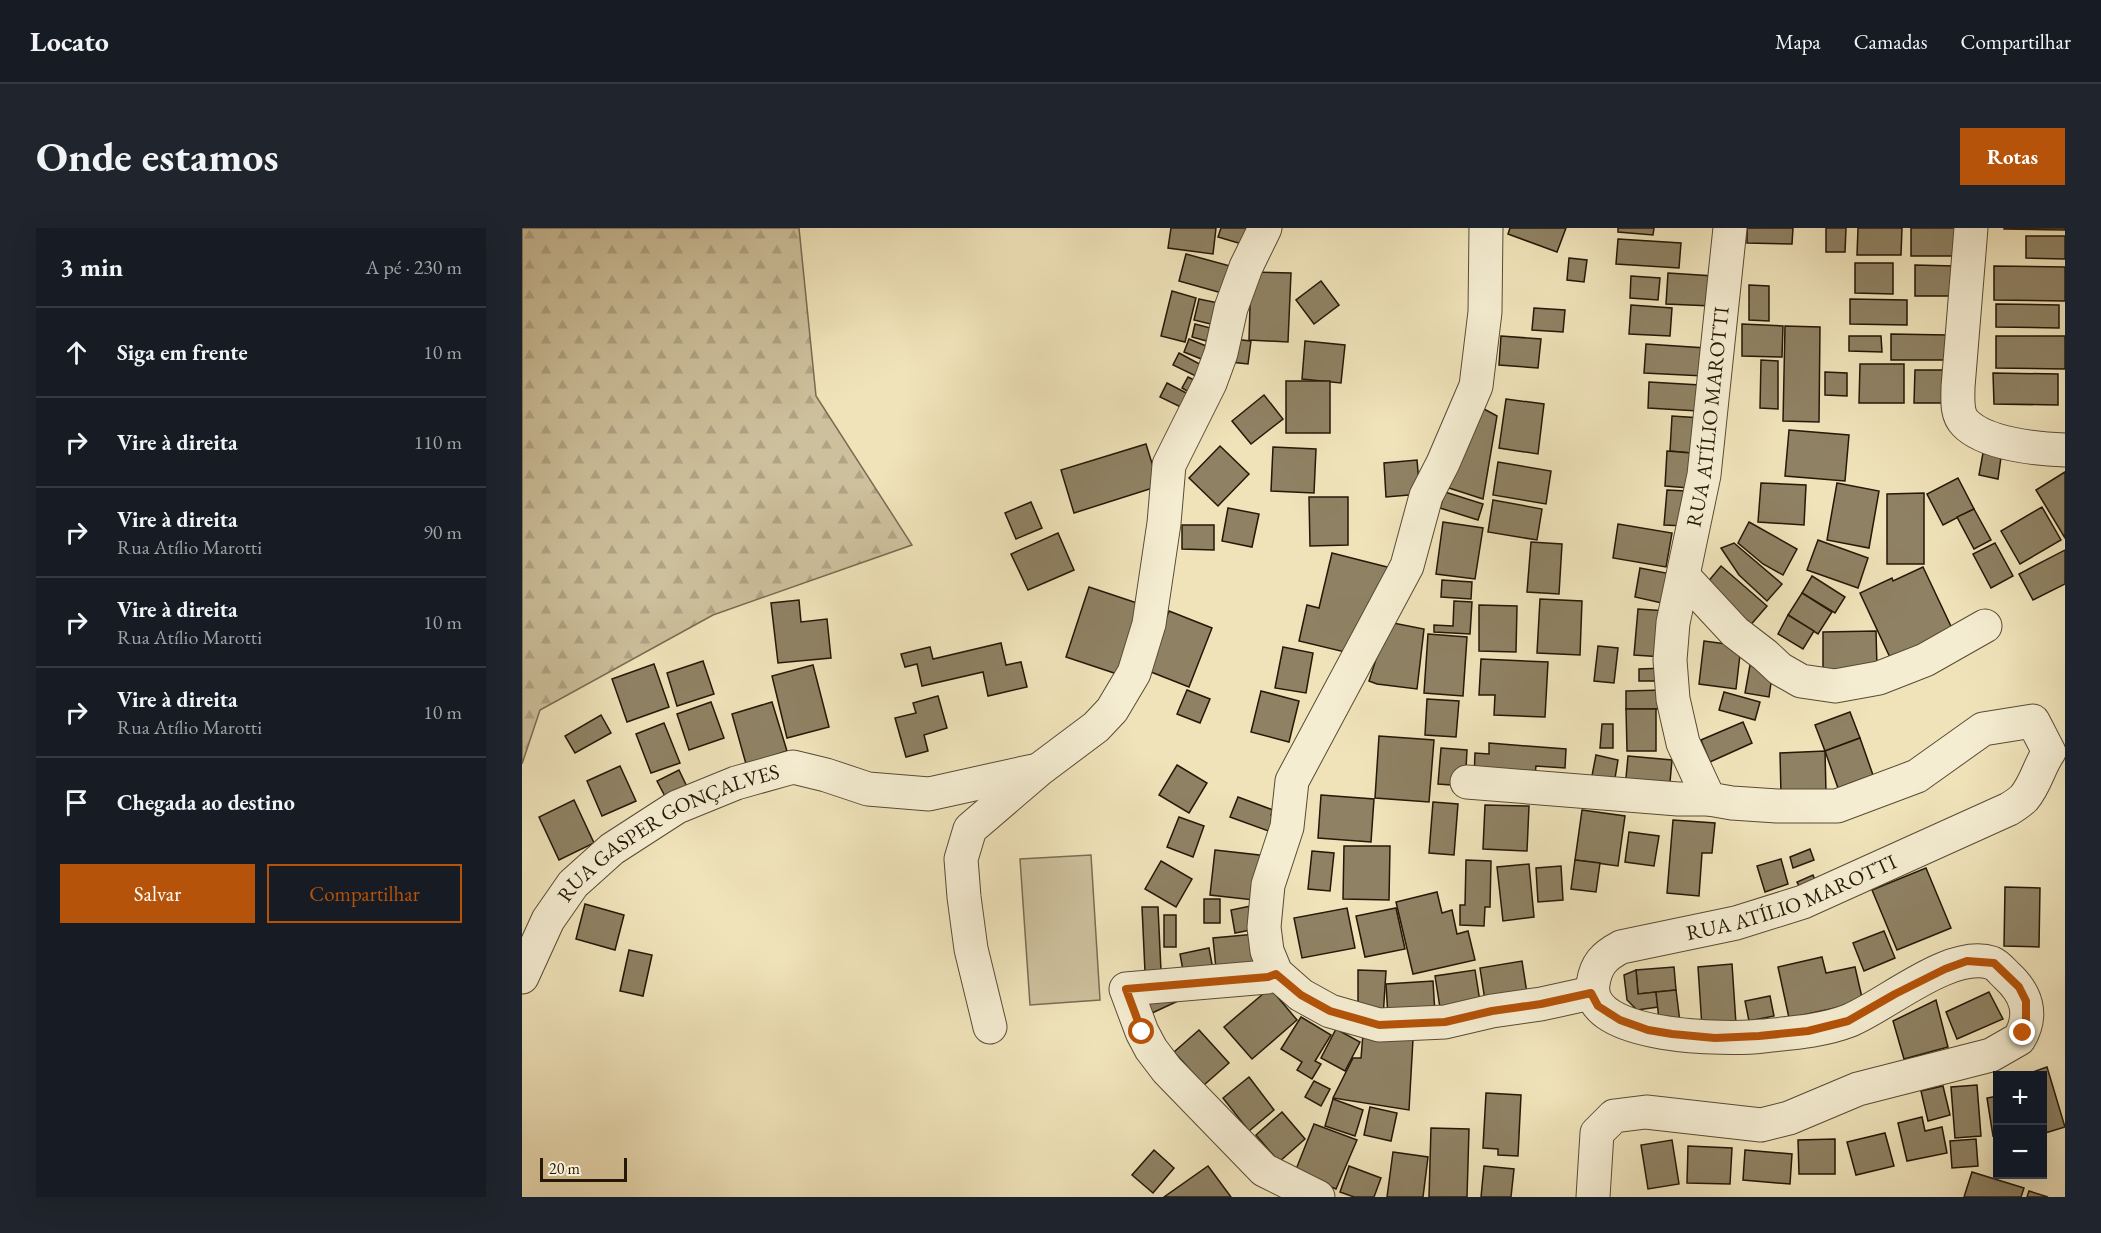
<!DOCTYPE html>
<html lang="pt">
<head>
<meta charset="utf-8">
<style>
  body { margin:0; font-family:"EB Garamond",serif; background:#20242c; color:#f1f3f6 }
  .controls { position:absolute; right:18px; bottom:18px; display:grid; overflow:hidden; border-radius:0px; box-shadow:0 6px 24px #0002 }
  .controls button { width:54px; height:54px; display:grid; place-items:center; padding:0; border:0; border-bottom:2px solid #363941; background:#171b24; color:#f1f3f6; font:30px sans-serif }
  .scale { position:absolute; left:18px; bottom:15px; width:87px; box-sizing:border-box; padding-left:6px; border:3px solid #251807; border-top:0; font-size:16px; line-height:21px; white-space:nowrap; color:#251807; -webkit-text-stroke:4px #f5edd2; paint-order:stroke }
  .stop { position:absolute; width:18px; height:18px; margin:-14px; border:4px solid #b45309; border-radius:50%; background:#fff }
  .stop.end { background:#b45309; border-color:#fff; box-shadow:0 2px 6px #0008 }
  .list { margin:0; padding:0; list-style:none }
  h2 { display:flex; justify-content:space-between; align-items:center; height:78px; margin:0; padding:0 24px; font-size:26px }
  h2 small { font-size:20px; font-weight:400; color:#9ea1a6 }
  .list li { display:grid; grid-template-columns:39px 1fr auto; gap:18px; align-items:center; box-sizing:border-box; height:90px; padding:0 24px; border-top:2px solid #363941 }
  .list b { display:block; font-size:22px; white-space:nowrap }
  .list p { margin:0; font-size:20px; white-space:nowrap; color:#9ea1a6 }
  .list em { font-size:20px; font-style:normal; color:#9ea1a6 }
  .actions { display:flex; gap:12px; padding:18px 24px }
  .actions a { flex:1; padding:14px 0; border:2px solid #b45309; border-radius:0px; text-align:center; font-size:21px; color:#b45309 }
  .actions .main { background:#b45309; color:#fff }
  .icon { flex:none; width:33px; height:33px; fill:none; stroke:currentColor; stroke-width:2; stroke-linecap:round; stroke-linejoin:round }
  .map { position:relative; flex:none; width:1543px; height:969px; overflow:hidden; border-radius:0px }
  header { display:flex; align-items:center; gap:36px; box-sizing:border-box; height:84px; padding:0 30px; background:#171b24; border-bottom:2px solid #363941 }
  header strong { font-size:28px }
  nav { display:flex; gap:33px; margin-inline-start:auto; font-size:21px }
  .intro { display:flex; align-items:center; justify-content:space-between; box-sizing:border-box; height:144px; padding:0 36px }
  h1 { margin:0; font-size:42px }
  .button { padding:15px 27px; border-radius:0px; background:#b45309; color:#fff; font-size:21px; font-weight:700 }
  main { display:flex; gap:36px; padding:0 36px }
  aside { flex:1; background:#171b24; border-radius:0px; box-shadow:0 6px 24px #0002 }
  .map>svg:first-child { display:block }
  .forest { fill:url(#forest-firs); stroke:#796c52; stroke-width:1.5 }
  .pitch { fill:#cdc09c; stroke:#796c52; stroke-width:1.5 }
  .building { fill:#8f8264; stroke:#251807; stroke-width:1.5 }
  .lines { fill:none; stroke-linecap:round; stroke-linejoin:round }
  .minor-casing { stroke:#584b34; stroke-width:35 }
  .minor { stroke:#f5edd2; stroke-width:33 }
  .route { stroke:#b45309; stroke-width:8 }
  .labels { text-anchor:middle; stroke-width:6; stroke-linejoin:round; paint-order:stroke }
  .street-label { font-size:21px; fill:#251807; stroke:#f5edd2 }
</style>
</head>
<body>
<header>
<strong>Locato</strong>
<nav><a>Mapa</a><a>Camadas</a><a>Compartilhar</a></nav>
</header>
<div class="intro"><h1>Onde estamos</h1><a class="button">Rotas</a></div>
<main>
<aside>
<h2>3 min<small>A pé · 230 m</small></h2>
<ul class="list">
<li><svg class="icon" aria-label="ahead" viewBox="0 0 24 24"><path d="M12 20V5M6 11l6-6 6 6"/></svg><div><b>Siga em frente</b></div><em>10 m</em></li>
<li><svg class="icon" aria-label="right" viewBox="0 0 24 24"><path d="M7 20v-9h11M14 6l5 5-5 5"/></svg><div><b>Vire à direita</b></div><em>110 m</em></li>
<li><svg class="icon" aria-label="right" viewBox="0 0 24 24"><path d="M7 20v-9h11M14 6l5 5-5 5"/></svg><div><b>Vire à direita</b><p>Rua Atílio Marotti</p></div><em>90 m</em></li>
<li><svg class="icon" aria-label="right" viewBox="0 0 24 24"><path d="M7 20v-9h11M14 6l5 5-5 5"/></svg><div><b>Vire à direita</b><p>Rua Atílio Marotti</p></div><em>10 m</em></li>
<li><svg class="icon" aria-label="right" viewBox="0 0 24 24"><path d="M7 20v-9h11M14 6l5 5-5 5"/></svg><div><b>Vire à direita</b><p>Rua Atílio Marotti</p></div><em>10 m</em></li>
<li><svg class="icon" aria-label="arrive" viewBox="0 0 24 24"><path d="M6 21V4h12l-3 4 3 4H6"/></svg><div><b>Chegada ao destino</b></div></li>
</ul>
<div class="actions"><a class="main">Salvar</a><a>Compartilhar</a></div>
</aside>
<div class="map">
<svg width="1543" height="969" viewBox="0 0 1543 969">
  <defs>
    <pattern id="forest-firs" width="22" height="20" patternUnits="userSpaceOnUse" patternTransform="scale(1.5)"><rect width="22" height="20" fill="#cdc09c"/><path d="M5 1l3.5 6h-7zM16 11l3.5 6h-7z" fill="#b0a485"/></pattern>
  </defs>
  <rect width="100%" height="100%" fill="#f0e3ba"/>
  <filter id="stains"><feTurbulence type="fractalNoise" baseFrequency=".00333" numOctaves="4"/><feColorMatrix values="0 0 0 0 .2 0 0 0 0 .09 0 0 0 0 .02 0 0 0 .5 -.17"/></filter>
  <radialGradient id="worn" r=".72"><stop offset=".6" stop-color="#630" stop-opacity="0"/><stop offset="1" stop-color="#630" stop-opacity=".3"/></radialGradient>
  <!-- forest -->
  <path class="forest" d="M0,0H277L294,168L390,317L191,387L18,482L0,536Z"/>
  <!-- pitch -->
  <path class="pitch" d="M569,627L578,772L508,777L498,631Z"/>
  <!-- building -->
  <g class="building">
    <path d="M649,0H694L691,26L646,20Z"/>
    <path d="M699,0H725L720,16L696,9Z"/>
    <path d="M988,0H1044L1035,24L986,6Z"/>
    <path d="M1096,0H1132L1131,7L1096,4Z"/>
    <path d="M1225,0H1271L1270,16L1225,15Z"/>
    <path d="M1304,0H1324L1323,24H1304Z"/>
    <path d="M1336,0H1380L1379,27H1335Z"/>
    <path d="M1389,0H1439L1440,28H1389Z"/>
    <path d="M1482,0H1543V2L1482,1Z"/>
    <path d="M1504,8H1543V31L1504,30Z"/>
    <path d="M1096,11L1159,15L1157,40L1094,36Z"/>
    <path d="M664,26L708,38L700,65L657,53Z"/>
    <path d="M1047,30L1065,32L1062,54L1045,52Z"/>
    <path d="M1333,35H1371V66L1333,65Z"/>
    <path d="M1393,37L1432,38V68H1393Z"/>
    <path d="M1472,38L1543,39V73L1472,72Z"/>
    <path d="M729,44L769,45L766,114L727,112Z"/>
    <path d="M1146,45L1192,48L1190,78L1144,76Z"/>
    <path d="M1109,48L1138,50L1136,72L1108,70Z"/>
    <path d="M799,53L817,77L792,96L774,72Z"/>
    <path d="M1227,57L1247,58V93L1227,92Z"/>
    <path d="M650,63L674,70L663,114L639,108Z"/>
    <path d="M677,71L706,77L701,99L672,92Z"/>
    <path d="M1328,71L1385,72V97L1328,96Z"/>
    <path d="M1474,76L1537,77V100L1474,99Z"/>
    <path d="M1109,77L1150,80L1148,108L1107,106Z"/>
    <path d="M1012,80L1043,82L1041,104L1010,102Z"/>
    <path d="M673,96L696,102L692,115L670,109Z"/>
    <path d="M1220,96L1261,98L1260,129L1220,128Z"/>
    <path d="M1263,98L1298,99L1297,194L1261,193Z"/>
    <path d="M1369,106L1425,107V132H1369Z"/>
    <path d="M979,108L1019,111L1016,140L977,137Z"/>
    <path d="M1327,108H1359L1360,124L1327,123Z"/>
    <path d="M1474,108H1543V141L1474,140Z"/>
    <path d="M667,111L694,122L689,135L662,124Z"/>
    <path d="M711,111L729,113L726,136L708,134Z"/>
    <path d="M783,113L823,117L819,155L780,151Z"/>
    <path d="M1124,116L1184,120L1182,148L1122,145Z"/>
    <path d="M657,125L687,141L682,152L651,137Z"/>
    <path d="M1239,132L1256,133V181L1238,180Z"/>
    <path d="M1338,136H1382V175H1337Z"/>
    <path d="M1393,142H1430L1429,175H1392Z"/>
    <path d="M1303,144L1325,145V168L1303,167Z"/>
    <path d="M1471,145L1536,146V177L1472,176Z"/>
    <path d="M666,149L678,155L672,167L660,160Z"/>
    <rect x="764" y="153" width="44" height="52"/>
    <path d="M1127,154L1178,157L1176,183L1126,180Z"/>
    <path d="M645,155L676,171L669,184L638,169Z"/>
    <path d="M742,167L761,191L729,216L710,193Z"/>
    <path d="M984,171L1022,176L1016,226L977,220Z"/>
    <path d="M962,181L975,188L961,271L924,259Z"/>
    <path d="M1150,188L1179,190L1169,225L1148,223Z"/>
    <path d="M1267,202L1327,207L1323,253L1263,248Z"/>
    <path d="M624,216L637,258L552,285L539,242Z"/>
    <path d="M698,218L727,246L696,278L667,250Z"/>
    <path d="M751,219L794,221L792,265L749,263Z"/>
    <path d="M1145,223L1169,225L1167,260L1143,258Z"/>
    <path d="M1461,225L1479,229L1476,251L1457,247Z"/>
    <path d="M895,232L898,266L864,269L862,235Z"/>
    <path d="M976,234L1029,243L1024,276L971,267Z"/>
    <path d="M1543,244V310L1514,262Z"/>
    <path d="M1436,250L1452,281L1421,297L1405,266Z"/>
    <path d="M1239,255L1284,257L1282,297L1236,294Z"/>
    <path d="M1315,255L1357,263L1347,320L1305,312Z"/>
    <path d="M1145,262L1165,263L1163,298L1142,297Z"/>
    <path d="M923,264L961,276L956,292L918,280Z"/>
    <path d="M1402,265V336H1365V266Z"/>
    <path d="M787,269H826V317L788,318Z"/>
    <path d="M971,272L1020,281L1015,312L966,304Z"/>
    <path d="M509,274L520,300L494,311L483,285Z"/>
    <path d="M1520,279L1539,312L1498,336L1479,303Z"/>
    <path d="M706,280L737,286L730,319L700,313Z"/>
    <path d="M1452,281L1469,312L1452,321L1435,289Z"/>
    <path d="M921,294L961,300L953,351L914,346Z"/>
    <path d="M1227,294L1275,321L1261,347L1241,336L1216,315Z"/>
    <path d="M1096,296L1150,305L1144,339L1091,330Z"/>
    <path d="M660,297H692V322L660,321Z"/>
    <path d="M536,305L552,342L506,362L489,326Z"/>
    <path d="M1296,312L1346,330L1336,360L1285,342Z"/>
    <path d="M1009,314L1040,316L1037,366L1005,364Z"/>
    <path d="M1212,315L1260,356L1245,373L1217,347L1199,320Z"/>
    <path d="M1473,315L1491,348L1469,360L1451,326Z"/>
    <path d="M1543,322V356L1511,372L1497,346Z"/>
    <path d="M810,325L873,341L827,425L777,413L785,377L797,380Z"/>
    <path d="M1199,338L1245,378L1226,400L1180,361Z"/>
    <path d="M1401,339L1434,409L1372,438L1338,365L1370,350L1371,353Z"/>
    <path d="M1118,340L1154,347L1149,377L1113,369Z"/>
    <path d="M1290,348L1323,369L1313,385L1280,365Z"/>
    <path d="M920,352L950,354L949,371L919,369Z"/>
    <path d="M567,359L618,376L595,446L544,429Z"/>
    <path d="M1280,365L1310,384L1296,406L1266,387Z"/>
    <path d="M1018,371L1060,373L1058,427L1015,425Z"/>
    <path d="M277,372L279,394L305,391L309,430L256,435L249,375Z"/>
    <path d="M932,373L950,374L948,406L912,404V397L931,398Z"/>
    <path d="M957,377L995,378L994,424L957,423Z"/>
    <path d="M1116,381L1145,383L1141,429L1112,427Z"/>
    <path d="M647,383L690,400L667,459L624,442Z"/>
    <path d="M1266,387L1292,403L1281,421L1256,406Z"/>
    <path d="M866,394L902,401L895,461L855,456L847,453Z"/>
    <path d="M1354,403L1355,439L1301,443V404Z"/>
    <path d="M906,406L945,409L941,468L902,465Z"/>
    <path d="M1182,413L1219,418L1214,461L1177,456Z"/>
    <path d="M479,415L484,437L499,434L505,459L466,468L461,444L400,458L395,436L383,439L379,426L408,419L411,431Z"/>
    <path d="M1076,418L1096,420L1092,455L1072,453Z"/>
    <path d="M761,419L791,425L784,465L753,460Z"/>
    <path d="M959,431L1026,434L1023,489L972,487L973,467H957Z"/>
    <path d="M181,433L192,466L155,478L145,445Z"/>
    <path d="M132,436L147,479L105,494L90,451Z"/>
    <path d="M291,437L307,499L265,510L250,448Z"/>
    <path d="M1228,437L1251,441L1247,469L1223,465Z"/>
    <path d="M1144,440V453H1117V441Z"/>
    <path d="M665,462L688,471L678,495L655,486Z"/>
    <path d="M1141,462V481H1104V463Z"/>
    <path d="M739,463L777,473L767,514L729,504Z"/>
    <path d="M1202,464L1238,474L1233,492L1197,482Z"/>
    <path d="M416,468L425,500L402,507L406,523L384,529L373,490L394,485L391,475Z"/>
    <path d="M905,471L937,473L934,509L903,507Z"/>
    <path d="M189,474L202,510L167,522L155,486Z"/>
    <path d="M250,474L265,523L224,536L210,486Z"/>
    <path d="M1104,481H1134V523H1105Z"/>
    <path d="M1328,484L1338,510L1303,523L1293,497Z"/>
    <path d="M79,487L89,505L53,525L43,508Z"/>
    <path d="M1221,494L1230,515L1188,534L1179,512Z"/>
    <path d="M142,495L158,535L129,545L114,506Z"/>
    <path d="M1080,496H1091V520H1078Z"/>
    <path d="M857,508L912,512L907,574L853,570Z"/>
    <path d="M1338,510L1351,547L1316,560L1303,523Z"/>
    <path d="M967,515L1044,521L1043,540L1014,538L1012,555L952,550L953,525L967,526Z"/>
    <path d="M919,520L945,522L943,558L916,556Z"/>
    <path d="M1303,523L1304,565L1259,567L1258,525Z"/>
    <path d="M1074,527L1096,532L1091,562L1068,558Z"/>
    <path d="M1106,528L1150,532L1147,565L1103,561Z"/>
    <path d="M655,537L685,555L667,585L637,567Z"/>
    <path d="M98,538L114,573L80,588L65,553Z"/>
    <path d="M157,542L166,561L145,572L135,553Z"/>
    <path d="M799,567L852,571L849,614L796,610Z"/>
    <path d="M716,569L751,582L749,587L758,590L752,605L708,589Z"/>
    <path d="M52,572L72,615L37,632L17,589Z"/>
    <path d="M911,574L936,576L932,627L907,625Z"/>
    <path d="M963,577L1007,578L1005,623L961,621Z"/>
    <path d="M1060,582L1103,588L1096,638L1053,632Z"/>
    <path d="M657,589L682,598L671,629L645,619Z"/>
    <path d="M1151,592L1193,595L1190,625H1180L1177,668L1145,665Z"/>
    <path d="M1107,604L1137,608L1132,638L1103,634Z"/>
    <path d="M822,618H868L867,672L821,671Z"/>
    <path d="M1288,621L1292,632L1271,640L1268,629Z"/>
    <path d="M693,622L746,628L741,673L688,667Z"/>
    <path d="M790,623L812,625L808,663L786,661Z"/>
    <path d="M1259,631L1266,656L1243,664L1235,638Z"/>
    <path d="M944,632L969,633L968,679H963L962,698L938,697V677H943Z"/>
    <path d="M1053,632L1078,635L1074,664L1049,661Z"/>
    <path d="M639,633L670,651L654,679L623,661Z"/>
    <path d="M1007,636L1012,689L981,693L975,639Z"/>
    <path d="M1039,638L1041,672L1016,674L1014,640Z"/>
    <path d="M1404,640L1429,700L1375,722L1350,662Z"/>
    <path d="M1291,647L1295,657L1280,664L1275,654Z"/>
    <path d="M1483,659L1518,660L1517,719L1482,718Z"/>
    <path d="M915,664L920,685L930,682L935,706L946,703L953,732L891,746L874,674Z"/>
    <rect x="682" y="671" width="16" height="24"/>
    <path d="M63,676L102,687L93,722L54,711Z"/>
    <path d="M734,677L739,700L713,705L709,682Z"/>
    <path d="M620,679H636L639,743L623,744Z"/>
    <path d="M825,680L833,720L780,730L772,690Z"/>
    <path d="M874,680L883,721L843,729L834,688Z"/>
    <rect x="642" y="687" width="12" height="32"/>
    <path d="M1362,703L1373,730L1342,743L1331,715Z"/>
    <path d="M734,706L737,747L695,751L691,710Z"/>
    <path d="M687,720L692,747L663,753L658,726Z"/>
    <path d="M107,722L130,727L121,768L98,763Z"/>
    <path d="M1300,729L1304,745L1333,739L1341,774L1267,790L1256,739Z"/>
    <path d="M1000,733L1006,772L964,779L958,740Z"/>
    <path d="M1210,736L1214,796L1180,799L1176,739Z"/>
    <path d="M1152,739L1154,762L1116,766L1114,742Z"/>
    <path d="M836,742L864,743L861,790L836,788Z"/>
    <path d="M953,742L959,780L919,786L913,748Z"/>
    <path d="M1114,742L1116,766L1134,764L1136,779L1115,782L1105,772L1102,747Z"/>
    <path d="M911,753L913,786L866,789L864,756Z"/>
    <path d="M748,760L775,792L730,831L702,799Z"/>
    <path d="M1154,762L1158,794L1137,792L1134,764Z"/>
    <path d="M1467,764L1481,791L1435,811L1424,784Z"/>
    <path d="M1248,768L1252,788L1227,793L1223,773Z"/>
    <path d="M621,772L656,773L628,786Z"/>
    <path d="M1414,772L1426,819L1382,831L1371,793Z"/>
    <path d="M779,789L809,807L793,833L799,836L790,851L775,842L780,834L759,821Z"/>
    <path d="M814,801L838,814L823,843L799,830Z"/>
    <path d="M677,802L707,835L682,857L652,824Z"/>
    <path d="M841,806L891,811L887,882L811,870L831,830H839Z"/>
    <path d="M1525,839L1543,899L1520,906V848H1499Z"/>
    <path d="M727,849L752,882L727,903L701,870Z"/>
    <path d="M792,853L808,861L799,878L783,869Z"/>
    <path d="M1455,857L1459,908L1433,910L1429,859Z"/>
    <path d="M1421,858L1428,887L1406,893L1399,863Z"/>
    <path d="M964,865L999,867L996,928L976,927V921L961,920Z"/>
    <path d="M1476,868V907L1471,908L1465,870Z"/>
    <path d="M811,871L841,882L833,908L803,898Z"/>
    <path d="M848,879L875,885L869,913L842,907Z"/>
    <path d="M760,884L783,911L757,934L734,907Z"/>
    <path d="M1400,889L1403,903L1420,899L1425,925L1385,933L1376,895Z"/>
    <path d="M792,896L835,912L814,961L773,944Z"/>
    <path d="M909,900L947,901L945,969H907Z"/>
    <path d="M1363,905L1372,938L1334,947L1325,914Z"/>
    <path d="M1313,911V946H1277L1276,912Z"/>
    <path d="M1454,911L1456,938L1430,940L1428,913Z"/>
    <path d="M1150,912L1157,956L1126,961L1119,917Z"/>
    <path d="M1166,918L1210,920L1208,956L1165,955Z"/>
    <path d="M632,922L652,940L631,965L610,947Z"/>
    <path d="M1223,922L1270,926L1268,956L1221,952Z"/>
    <path d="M871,924L906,929L901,969H865Z"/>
    <path d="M686,938L709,969H642Z"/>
    <path d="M827,938L859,950L852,969H832L818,964Z"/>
    <path d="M962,938L992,941L989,969H959Z"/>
    <path d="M1450,944L1502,960L1499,969H1442Z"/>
    <path d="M1507,963L1526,969H1505Z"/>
  </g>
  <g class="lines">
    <!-- minor casing -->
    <g class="minor-casing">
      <g id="minor">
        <path d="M964,0L963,84L954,158L921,235L904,268L885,338L770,553L765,599L746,657L742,699L745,723L754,745L779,767L808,783L857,797L923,794L970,783L1019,776L1069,765"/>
        <path d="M1449,0L1436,159C1436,171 1434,186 1443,195C1463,216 1515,221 1543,222"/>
        <path d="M1161,348L1213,404L1243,427L1258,441L1279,453L1313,458L1357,450L1403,432L1463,398"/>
        <path d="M945,554L1156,571H1187"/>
        <path d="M754,745L745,749L604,761L620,804L629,821L645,842L742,942L796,969"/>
        <path id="s1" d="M0,749L26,692L51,656L90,621L155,579L214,555L271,539L304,547L346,561L407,566L511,543"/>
        <path d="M468,799L449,721L442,669L439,631L448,601L518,541L574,499L590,482L612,445L627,396L642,295L647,237L688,155L699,125L709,80L724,39L743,0"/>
        <path id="s2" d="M1071,969L1075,905L1092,888L1124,884L1239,897L1267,890L1336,861L1469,827L1497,811C1512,786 1504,765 1484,747C1480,743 1475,737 1470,735C1428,721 1364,778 1326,793C1300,803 1269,805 1241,808C1207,812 1062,811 1071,756C1074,736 1082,728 1099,719L1214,695L1281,674L1487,581C1492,578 1498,574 1502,570C1514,556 1517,538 1527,524L1511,493L1461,501L1395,548L1315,578H1255L1210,575L1187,571L1161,515L1151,471L1148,432L1151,395L1182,247L1208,0"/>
      </g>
    </g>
    <!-- minor -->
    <use href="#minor" class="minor"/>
  </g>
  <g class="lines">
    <!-- route -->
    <path class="route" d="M620,804L604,761L746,749L754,746L779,767L808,783L857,797L923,794L970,783L1019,776L1069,765L1076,778L1098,792L1126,802L1150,806L1193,810L1237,808L1286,803L1326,793L1373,766L1423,741L1445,733L1472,735L1497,759L1504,773V792L1501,805"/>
  </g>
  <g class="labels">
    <!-- street labels -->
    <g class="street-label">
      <text dy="7" stroke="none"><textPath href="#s2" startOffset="2346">RUA ATÍLIO MAROTTI</textPath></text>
      <text dy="7" stroke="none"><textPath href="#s1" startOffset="216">RUA GASPER GONÇALVES</textPath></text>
      <text dy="7" stroke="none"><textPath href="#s2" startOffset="1266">RUA ATÍLIO MAROTTI</textPath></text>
    </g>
  </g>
  <rect width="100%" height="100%" filter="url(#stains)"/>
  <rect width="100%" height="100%" fill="url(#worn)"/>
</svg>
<div class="controls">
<button>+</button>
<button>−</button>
</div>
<div class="scale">20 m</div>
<div class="stop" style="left:620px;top:804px"></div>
<div class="stop end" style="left:1501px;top:805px"></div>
</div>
</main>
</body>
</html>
